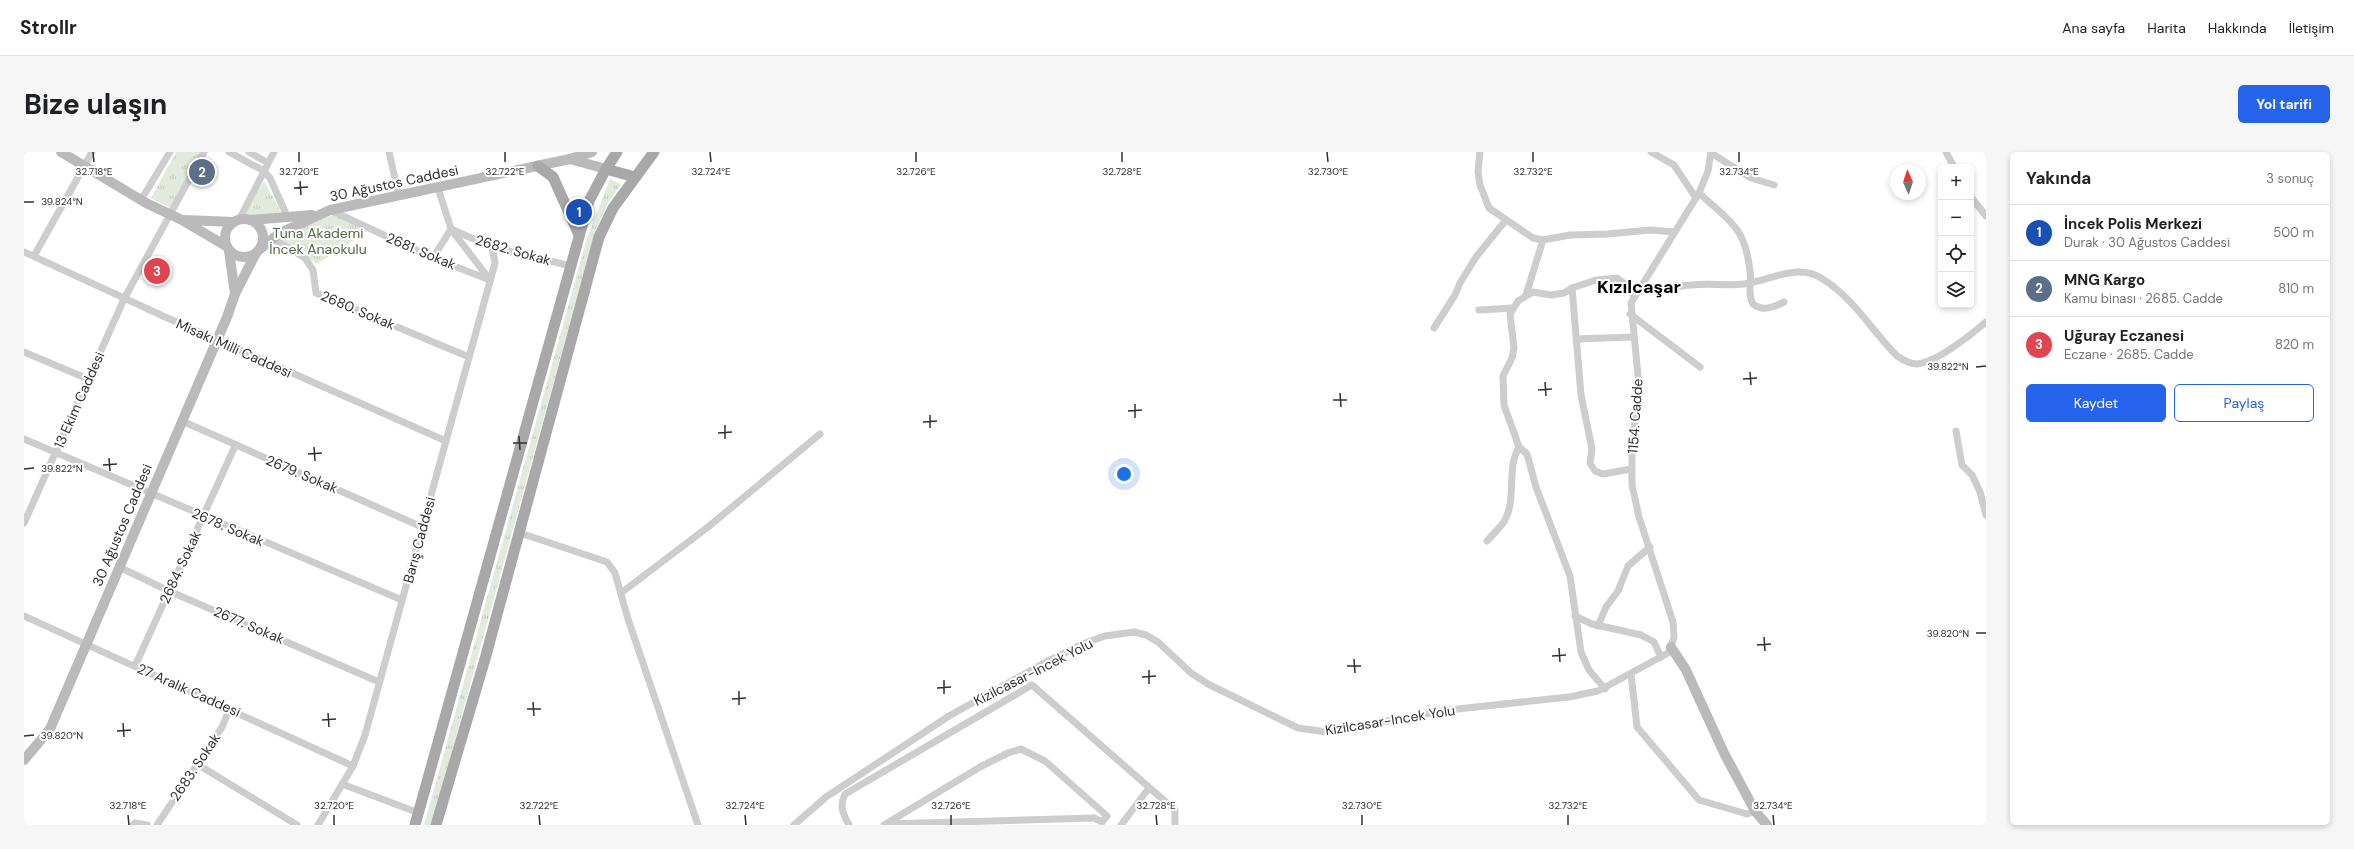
<!DOCTYPE html>
<html lang="tr">
<head>
<meta charset="utf-8">
<style>
  body { margin:0; font-family:"DM Sans",sans-serif; background:#f6f6f6; color:#202124 }
  .controls { position:absolute; right:12px; top:12px; display:grid; overflow:hidden; border-radius:6px; box-shadow:0 2px 6px #0003 }
  .controls button { width:36px; height:36px; display:grid; place-items:center; padding:0; border:0; border-bottom:1px solid #e0e0e0; background:#fff; color:#202124; font:20px sans-serif }
  .compass { position:absolute; left:1866px; top:12px; width:36px; height:36px; border-radius:50%; background:#fff; box-shadow:0 2px 6px #0003; rotate:357deg }
  .you { position:absolute; left:1100px; top:322px; width:14px; height:14px; margin:-10px; border:3px solid #fff; border-radius:50%; background:#1a73e8; box-shadow:0 0 0 6px #1a73e833 }
  .badge { display:grid; place-items:center; width:26px; height:26px; border-radius:50%; background:#2563eb; color:#fff; font-size:13px; font-weight:700 }
  .pin { position:absolute; translate:-50% -50%; border:2px solid #fff; box-shadow:0 1px 4px #0006 }
  .list { margin:0; padding:0; list-style:none }
  h2 { display:flex; justify-content:space-between; align-items:center; height:52px; margin:0; padding:0 16px; font-size:17px }
  h2 small { font-size:13px; font-weight:400; color:#757577 }
  .list li { display:grid; grid-template-columns:26px 1fr auto; gap:12px; align-items:center; box-sizing:border-box; height:56px; padding:0 16px; border-top:1px solid #e0e0e0 }
  .list b { display:block; font-size:15px; white-space:nowrap }
  .list p { margin:0; font-size:13px; white-space:nowrap; color:#757577 }
  .list em { font-size:13px; font-style:normal; color:#757577 }
  .actions { display:flex; gap:8px; padding:12px 16px }
  .actions a { flex:1; padding:9px 0; border:1px solid #2563eb; border-radius:6px; text-align:center; font-size:14px; color:#2563eb }
  .actions .main { background:#2563eb; color:#fff }
  .icon { flex:none; width:22px; height:22px; fill:none; stroke:currentColor; stroke-width:2; stroke-linecap:round; stroke-linejoin:round }
  .map { position:relative; flex:none; width:1962px; height:673px; overflow:hidden; border-radius:6px }
  header { display:flex; align-items:center; gap:24px; box-sizing:border-box; height:56px; padding:0 20px; background:#fff; border-bottom:1px solid #e0e0e0 }
  header strong { font-size:19px }
  nav { display:flex; gap:22px; margin-inline-start:auto; font-size:14px }
  .intro { display:flex; align-items:center; justify-content:space-between; box-sizing:border-box; height:96px; padding:0 24px }
  h1 { margin:0; font-size:28px }
  .button { padding:10px 18px; border-radius:6px; background:#2563eb; color:#fff; font-size:14px; font-weight:700 }
  main { display:flex; gap:24px; padding:0 24px }
  aside { flex:1; background:#fff; border-radius:6px; box-shadow:0 2px 6px #0003 }
  .map>svg:first-child { display:block }
  .grass { fill:url(#grass-tufts) }
  .lines { fill:none; stroke-linecap:round; stroke-linejoin:round }
  .street { stroke:#cdcdcd; stroke-width:7 }
  .secondary { stroke:#bababa; stroke-width:10 }
  .primary { stroke:#a8a8a8; stroke-width:11 }
  .ticks { fill:none; stroke:#303030; stroke-width:1.5 }
  .labels { text-anchor:middle; stroke-width:4; stroke-linejoin:round; paint-order:stroke }
  .street-label { font-size:14px; fill:#303030; stroke:#fff }
  .park-label { font-size:14px; fill:#516941; stroke:#fff }
  .district-label { font-size:18px; font-weight:bold; fill:#000; stroke:#fff }
  .ticks-label { font-size:10px; text-anchor:middle; fill:#303030; stroke:#fff; stroke-width:4; stroke-linejoin:round; paint-order:stroke }
</style>
</head>
<body>
<header>
<strong>Strollr</strong>
<nav><a>Ana sayfa</a><a>Harita</a><a>Hakkında</a><a>İletişim</a></nav>
</header>
<div class="intro"><h1>Bize ulaşın</h1><a class="button">Yol tarifi</a></div>
<main>
<div class="map">
<svg width="1962" height="673" viewBox="0 0 1962 673">
  <defs>
    <pattern id="grass-tufts" width="24" height="20" patternUnits="userSpaceOnUse"><rect width="24" height="20" fill="#e2e9dd"/><path d="M3 7l-1-3M5 7V3M7 7l1-3M15 17l-1-3M17 17v-4M19 17l1-3" fill="none" stroke="#c2c8be"/></pattern>
  </defs>
  <rect width="100%" height="100%" fill="#fff"/>
  <!-- grass -->
  <g class="grass">
    <path d="M152,0H177L146,56L127,46Z"/>
    <path d="M586,27L597,32L584,51L571,80L417,638L406,673H400L563,86Z"/>
    <path d="M240,29L257,60L219,66Z"/>
    <path d="M311,62L344,79L293,112L253,85Z"/>
  </g>
  <g class="lines">
    <!-- street -->
    <g class="street">
      <path d="M205,0L240,19L246,26L263,64"/>
      <path d="M225,0L244,11"/>
      <path d="M365,0L375,44"/>
      <path d="M1456,0L1454,19L1456,33L1465,56L1509,86L1519,88L1546,83L1584,82L1626,78L1650,80"/>
      <path d="M1627,0L1650,13L1672,46"/>
      <path d="M1922,0L1930,15"/>
      <path d="M1687,1L1727,26L1750,33"/>
      <path d="M414,36L427,77L468,95L547,114"/>
      <path d="M1675,41C1705,69 1721,74 1726,119C1728,130 1723,142 1729,152C1739,160 1750,155 1760,150"/>
      <path d="M1947,45L1962,64"/>
      <path d="M117,48L146,0"/>
      <path d="M306,58L409,106L466,128"/>
      <path d="M215,68L250,0"/>
      <path d="M248,86L281,106L289,118L292,141L445,205"/>
      <path d="M0,100L139,164L422,289"/>
      <path d="M10,104L68,0"/>
      <path d="M409,106L427,77L466,128"/>
      <path d="M1548,136L1557,243L1568,297L1566,311L1571,319L1579,322L1607,317"/>
      <path d="M1614,139C1632,140 1649,134 1668,133C1685,131 1703,134 1720,132C1745,129 1772,111 1797,126C1830,146 1847,178 1873,204C1879,208 1886,212 1893,212C1913,210 1947,183 1962,170"/>
      <path d="M1502,143L1519,88"/>
      <path d="M1455,158L1489,156"/>
      <path d="M1606,162L1676,215"/>
      <path d="M1410,176L1431,143L1436,131L1452,105L1482,68"/>
      <path d="M1552,187L1610,185"/>
      <path d="M0,200L64,227"/>
      <path d="M158,269L398,375"/>
      <path d="M1932,279L1938,313L1948,323L1956,340L1962,363"/>
      <path d="M0,287L378,448"/>
      <path d="M0,371L100,147L180,0"/>
      <path d="M496,381L583,410L591,421L604,467L674,673"/>
      <path d="M1463,389C1469,382 1477,375 1481,368C1493,345 1482,317 1495,295"/>
      <path d="M95,415L145,439L355,530"/>
      <path d="M597,441L684,375L796,282"/>
      <path d="M0,464L329,614"/>
      <path d="M1551,464L1568,472L1617,483L1630,490L1637,505"/>
      <path d="M1574,474L1582,455L1594,439L1604,414L1626,395"/>
      <path d="M111,514L211,294"/>
      <path d="M1607,522L1613,575L1675,648L1723,662L1731,659"/>
      <path d="M1581,537L1565,518L1557,500L1546,424L1512,335L1503,302L1495,295L1480,253L1479,224L1488,206L1490,196L1486,162L1494,149L1509,140L1527,143L1540,141L1548,136L1572,128L1593,126L1605,135L1610,145"/>
      <path d="M173,612L273,673"/>
      <path d="M318,632L395,661"/>
      <path d="M863,672L1070,666"/>
      <path d="M109,673L111,671L123,673"/>
      <path d="M133,673L198,575L206,556"/>
      <path d="M294,673L329,614L341,583L471,111L468,95"/>
      <path d="M770,673L802,645L925,564L1022,510L1061,491L1081,484L1110,480L1122,483L1134,490L1167,521L1184,532L1274,576L1303,580L1424,558L1545,545L1574,539L1644,501L1650,486L1649,470L1615,365L1608,333V296L1615,234L1607,151L1675,41L1684,19L1687,0"/>
      <path d="M825,673C819,662 815,654 821,642L1008,533L1151,658V673"/>
      <path d="M860,673L956,615L984,601L997,597L1021,609L1083,664L1078,670L1070,666"/>
      <path d="M1097,673L1125,636"/>
    </g>
    <!-- secondary -->
    <g class="secondary">
      <path d="M37,0L122,51L158,68L202,94"/>
      <path d="M546,7L582,17"/>
      <circle cx="220" cy="86" r="19"/>
      <path d="M160,68L210,70"/>
      <path d="M226,68L288,63"/>
      <path d="M236,97L256,81L306,58L546,7L568,0"/>
      <path d="M205,99L211,142"/>
      <path d="M1647,495L1662,518L1700,601L1731,659L1743,673"/>
      <path d="M0,608L26,577L203,165L211,142L232,101"/>
    </g>
    <!-- primary -->
    <g class="primary">
      <path d="M514,14L529,25L555,83"/>
      <path d="M582,17L611,25"/>
      <path d="M391,673L565,49L582,17L593,0"/>
      <path d="M412,673L461,507L575,85L589,56L630,0"/>
    </g>
  </g>
  <!-- ticks -->
  <path class="ticks" d="M69,0L70,10M275,0V10M481,0V10M686,0L687,10M892,0V10M1098,0V10M1303,0L1304,10M1509,0V10M1715,0V10M276,29L277,43M270,36L284,35M0,50H10M1952,215L1962,214M1726,220L1727,233M1719,227L1733,226M1521,230L1522,244M1514,238L1528,237M1316,241L1317,255M1309,248H1323M1111,252V266M1104,259L1118,258M906,263V276M899,270L913,269M701,273V287M694,281L708,280M495,284L496,298M489,291H503M290,295L291,309M284,302L298,301M85,306L86,319M79,313L93,312M0,317L10,316M1952,481H1962M1740,485L1741,499M1733,493L1747,492M1535,496L1536,510M1528,504L1542,503M1330,507L1331,521M1323,514H1337M1125,518V532M1118,525L1132,524M920,528V542M913,536L927,535M715,539V553M708,547L722,546M509,550L510,564M503,557H517M304,561L305,575M298,568L312,567M99,571L100,585M93,579L107,578M0,584L10,583M104,663L105,673M310,663V673M515,663L516,673M721,663L722,673M927,663V673M1132,663L1133,673M1338,663V673M1544,663V673M1749,663L1750,673"/>
  <g class="labels">
    <!-- street labels -->
    <g class="street-label">
      <text transform="translate(370 31) rotate(-12)" y="5">30 Ağustos Caddesi</text>
      <text transform="translate(489 98) rotate(16)" y="5">2682. Sokak</text>
      <text transform="translate(397 99) rotate(23)" y="5">2681. Sokak</text>
      <text transform="translate(334 158) rotate(23)" y="5">2680. Sokak</text>
      <text transform="translate(210 196) rotate(24)" y="5">Misakı Milli Caddesi</text>
      <text transform="translate(55 248) rotate(-66)" y="5">13 Ekim Caddesi</text>
      <text transform="translate(1611 264) rotate(-86)" y="5">1154. Cadde</text>
      <text transform="translate(278 322) rotate(23)" y="5">2679. Sokak</text>
      <text transform="translate(98 373) rotate(-67)" y="5">30 Ağustos Caddesi</text>
      <text transform="translate(204 375) rotate(23)" y="5">2678. Sokak</text>
      <text transform="translate(395 388) rotate(-75)" y="5">Barış Caddesi</text>
      <text transform="translate(156 415) rotate(-65)" y="5">2684. Sokak</text>
      <text transform="translate(225 473) rotate(23)" y="5">2677. Sokak</text>
      <text transform="translate(1009 520) rotate(-27)" y="5">Kizilcasar-Incek Yolu</text>
      <text transform="translate(165 538) rotate(24)" y="5">27 Aralık Caddesi</text>
      <text transform="translate(1366 568) rotate(-9)" y="5">Kizilcasar-Incek Yolu</text>
      <text transform="translate(171 615) rotate(-56)" y="5">2683. Sokak</text>
    </g>
    <!-- park labels -->
    <g class="park-label">
      <text x="294" y="86">Tuna Akademi<tspan x="294" dy="16">İncek Anaokulu</tspan></text>
    </g>
    <!-- district labels -->
    <g class="district-label">
      <text x="1615" y="141">Kızılcaşar</text>
    </g>
  </g>
  <g class="ticks-label">
    <text x="70" y="23">32.718°E</text>
    <text x="275" y="23">32.720°E</text>
    <text x="481" y="23">32.722°E</text>
    <text x="687" y="23">32.724°E</text>
    <text x="892" y="23">32.726°E</text>
    <text x="1098" y="23">32.728°E</text>
    <text x="1304" y="23">32.730°E</text>
    <text x="1509" y="23">32.732°E</text>
    <text x="1715" y="23">32.734°E</text>
    <text x="38" y="53">39.824°N</text>
    <text x="1924" y="218">39.822°N</text>
    <text x="38" y="320">39.822°N</text>
    <text x="1924" y="485">39.820°N</text>
    <text x="38" y="587">39.820°N</text>
    <text x="104" y="657">32.718°E</text>
    <text x="310" y="657">32.720°E</text>
    <text x="515" y="657">32.722°E</text>
    <text x="721" y="657">32.724°E</text>
    <text x="927" y="657">32.726°E</text>
    <text x="1132" y="657">32.728°E</text>
    <text x="1338" y="657">32.730°E</text>
    <text x="1544" y="657">32.732°E</text>
    <text x="1749" y="657">32.734°E</text>
  </g>
</svg>
<div class="controls">
<button>+</button>
<button>−</button>
<button><svg class="icon" aria-label="locate" viewBox="0 0 24 24"><circle cx="12" cy="12" r="6"/><path d="M12 2v4M12 18v4M2 12h4M18 12h4"/></svg></button>
<button><svg class="icon" aria-label="layers" viewBox="0 0 24 24"><path d="M12 4l9 5-9 5-9-5zM3 14l9 5 9-5"/></svg></button>
</div>
<svg class="compass" viewBox="-18 -18 36 36"><path d="M0-13l5 13h-10z" fill="#e53935"/><path d="M0 13l5-13h-10z" fill="#757577"/></svg>
<div class="you"></div>
<div class="pin badge" style="left:555px;top:60px;background:#1a4fb4">1</div>
<div class="pin badge" style="left:178px;top:20px;background:#5c6f8a">2</div>
<div class="pin badge" style="left:133px;top:119px;background:#e0444e">3</div>
</div>
<aside>
<h2>Yakında<small>3 sonuç</small></h2>
<ul class="list">
<li><span class="badge" style="background:#1a4fb4">1</span><div><b>İncek Polis Merkezi</b><p>Durak · 30 Ağustos Caddesi</p></div><em>500 m</em></li>
<li><span class="badge" style="background:#5c6f8a">2</span><div><b>MNG Kargo</b><p>Kamu binası · 2685. Cadde</p></div><em>810 m</em></li>
<li><span class="badge" style="background:#e0444e">3</span><div><b>Uğuray Eczanesi</b><p>Eczane · 2685. Cadde</p></div><em>820 m</em></li>
</ul>
<div class="actions"><a class="main">Kaydet</a><a>Paylaş</a></div>
</aside>
</main>
</body>
</html>
